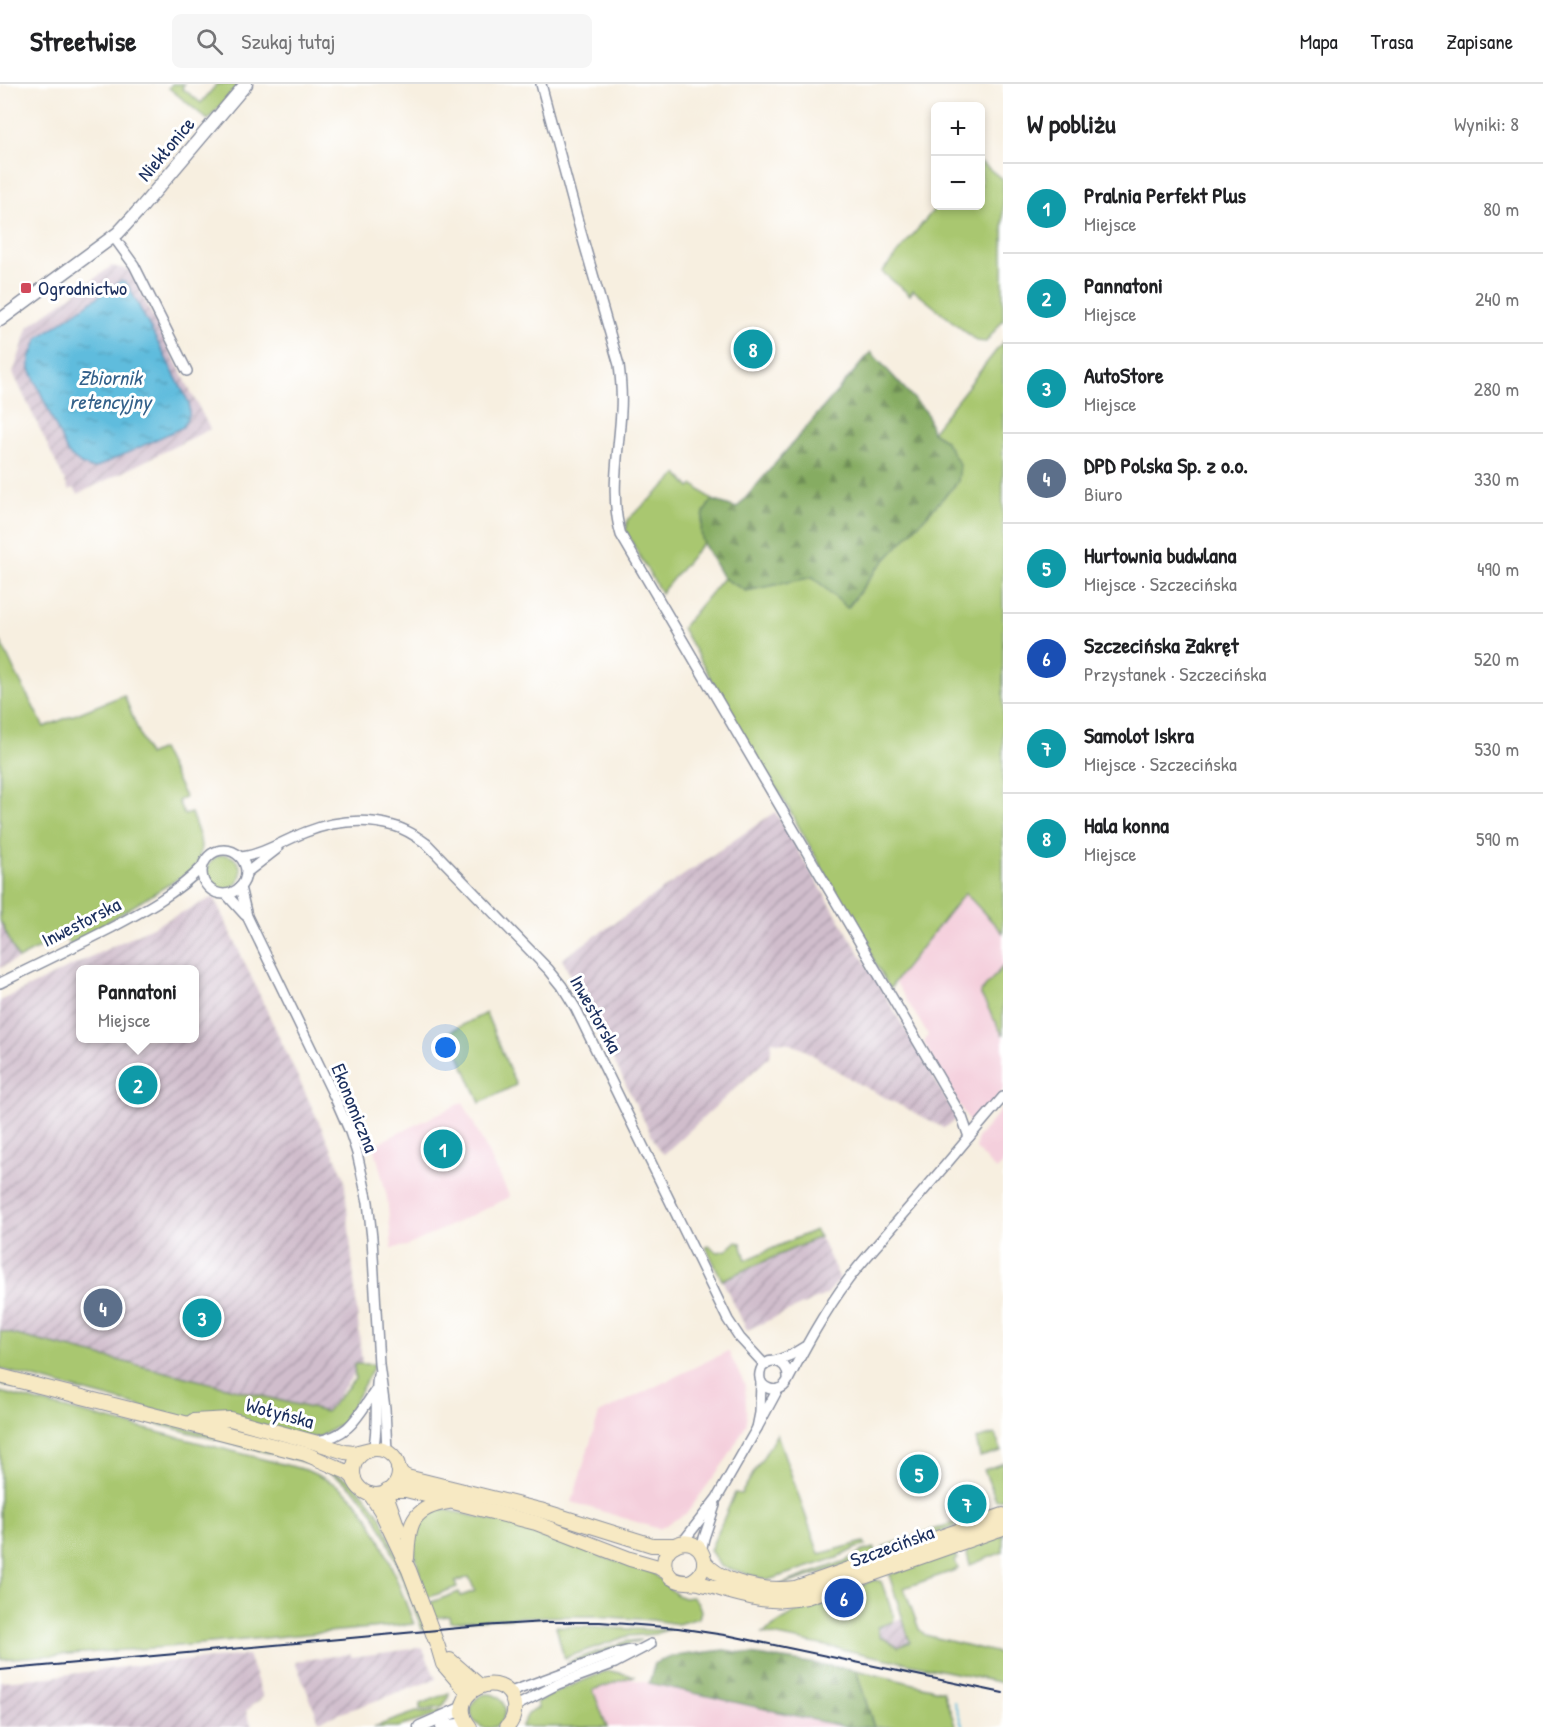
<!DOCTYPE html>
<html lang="pl">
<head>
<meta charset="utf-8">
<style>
  body { margin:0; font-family:"Patrick Hand",sans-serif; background:#f6f6f6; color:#202124 }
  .controls { position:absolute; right:18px; top:18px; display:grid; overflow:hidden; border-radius:9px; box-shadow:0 3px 9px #0003 }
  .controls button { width:54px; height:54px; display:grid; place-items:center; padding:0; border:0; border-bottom:2px solid #e0e0e0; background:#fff; color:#202124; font:30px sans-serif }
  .you { position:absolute; left:446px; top:964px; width:21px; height:21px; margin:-15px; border:4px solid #fff; border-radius:50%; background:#1a73e8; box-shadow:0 0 0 9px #1a73e833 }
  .badge { display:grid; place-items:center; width:39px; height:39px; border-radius:50%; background:#d1495b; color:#fff; font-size:20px; font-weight:700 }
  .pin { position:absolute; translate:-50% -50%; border:3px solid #fff; box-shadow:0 2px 6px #0006 }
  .popup { position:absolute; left:76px; top:881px; width:123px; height:78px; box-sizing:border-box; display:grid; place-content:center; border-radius:9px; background:#fff; filter:drop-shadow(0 2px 4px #0005); font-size:20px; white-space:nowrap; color:#757577 }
  .popup b { font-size:22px; color:#202124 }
  .popup::after { content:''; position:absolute; left:50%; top:100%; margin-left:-12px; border:12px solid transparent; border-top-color:#fff }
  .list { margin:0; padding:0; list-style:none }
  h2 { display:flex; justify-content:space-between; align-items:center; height:78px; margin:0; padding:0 24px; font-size:26px }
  h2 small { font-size:20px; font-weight:400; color:#757577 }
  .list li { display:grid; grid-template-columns:39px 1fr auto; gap:18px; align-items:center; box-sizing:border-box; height:90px; padding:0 24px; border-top:2px solid #e0e0e0 }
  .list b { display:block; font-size:22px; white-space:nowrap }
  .list p { margin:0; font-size:20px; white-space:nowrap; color:#757577 }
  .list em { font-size:20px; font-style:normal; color:#757577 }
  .icon { flex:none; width:33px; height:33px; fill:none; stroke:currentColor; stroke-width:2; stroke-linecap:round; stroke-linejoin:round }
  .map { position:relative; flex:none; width:1003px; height:1643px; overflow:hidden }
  header { display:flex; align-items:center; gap:36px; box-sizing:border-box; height:84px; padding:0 30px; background:#fff; border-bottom:2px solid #e0e0e0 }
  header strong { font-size:28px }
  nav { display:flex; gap:33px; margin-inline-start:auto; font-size:21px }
  .search { width:420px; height:54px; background:#f6f6f6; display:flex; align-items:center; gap:15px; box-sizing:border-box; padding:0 21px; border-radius:9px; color:#757577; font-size:22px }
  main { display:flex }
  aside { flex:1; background:#fff }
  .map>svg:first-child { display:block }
  .built { fill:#f4cfdc }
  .industrial { fill:url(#industrial-furrows); fill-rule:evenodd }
  .grass { fill:#a9c76f; stroke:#627b66; stroke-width:1.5 }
  .forest { fill:url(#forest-firs); stroke:#506e60; stroke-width:1.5 }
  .water { fill:url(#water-ripples); stroke:#3d769e; stroke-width:1.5 }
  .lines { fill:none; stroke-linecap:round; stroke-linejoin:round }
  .stream { stroke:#5fbcdd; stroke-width:2 }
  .minor-casing { stroke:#898f9f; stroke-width:12 }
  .tertiary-casing { stroke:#898f9f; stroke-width:15 }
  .secondary-casing { stroke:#898f9f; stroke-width:16 }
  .minor { stroke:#fff; stroke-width:9 }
  .tertiary { stroke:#fff; stroke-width:12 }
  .secondary { stroke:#f7e9c3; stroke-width:14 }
  .rail { stroke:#1b2f5e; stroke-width:2 }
  .poi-dot { fill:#d1495b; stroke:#fff; stroke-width:2 }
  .labels { text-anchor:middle; stroke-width:6; stroke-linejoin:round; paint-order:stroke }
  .street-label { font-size:20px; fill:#1b2f5e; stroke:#fff }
  .poi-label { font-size:20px; fill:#1b2f5e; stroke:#fff; text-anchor:start }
  .water-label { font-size:21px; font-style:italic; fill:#33608a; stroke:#fff }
</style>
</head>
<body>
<header>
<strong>Streetwise</strong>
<div class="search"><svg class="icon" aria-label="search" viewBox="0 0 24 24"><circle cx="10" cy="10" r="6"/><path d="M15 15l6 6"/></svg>Szukaj tutaj</div>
<nav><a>Mapa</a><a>Trasa</a><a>Zapisane</a></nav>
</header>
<main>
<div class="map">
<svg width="1003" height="1643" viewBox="0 0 1003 1643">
  <defs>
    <pattern id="industrial-furrows" width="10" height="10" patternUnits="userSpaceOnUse" patternTransform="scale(1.5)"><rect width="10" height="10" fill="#d0bdcc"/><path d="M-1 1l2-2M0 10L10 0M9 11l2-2" fill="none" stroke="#a89aa9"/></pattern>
    <pattern id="forest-firs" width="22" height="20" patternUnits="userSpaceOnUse" patternTransform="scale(1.5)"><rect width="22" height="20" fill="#86ac62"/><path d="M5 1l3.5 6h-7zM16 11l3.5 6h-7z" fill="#6d8c54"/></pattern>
    <pattern id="water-ripples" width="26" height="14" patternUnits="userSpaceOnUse" patternTransform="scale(1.5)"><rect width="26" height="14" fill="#5fbcdd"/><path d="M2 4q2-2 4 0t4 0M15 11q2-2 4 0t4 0" fill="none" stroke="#4e99b6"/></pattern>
  </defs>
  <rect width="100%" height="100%" fill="#fff"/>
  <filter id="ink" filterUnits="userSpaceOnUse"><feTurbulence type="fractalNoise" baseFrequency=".0167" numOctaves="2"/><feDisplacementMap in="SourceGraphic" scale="12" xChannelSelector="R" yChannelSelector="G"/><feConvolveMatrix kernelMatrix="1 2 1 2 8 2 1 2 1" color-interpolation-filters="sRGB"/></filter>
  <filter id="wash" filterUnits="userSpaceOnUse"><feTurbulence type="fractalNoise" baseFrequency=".008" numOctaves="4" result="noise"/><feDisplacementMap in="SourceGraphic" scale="24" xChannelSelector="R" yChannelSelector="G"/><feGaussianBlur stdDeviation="1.35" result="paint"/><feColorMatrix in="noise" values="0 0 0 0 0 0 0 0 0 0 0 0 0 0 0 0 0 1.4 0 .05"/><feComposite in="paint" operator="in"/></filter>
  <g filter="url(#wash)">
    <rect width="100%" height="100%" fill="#f7efe0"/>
    <!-- built -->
    <g class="built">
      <path d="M965,809L1003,849V882L980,909L1003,952V1006L975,1038H969L924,959L928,951L895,897Z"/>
      <path d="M463,1018L510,1113L407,1162L392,1164L387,1113L374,1061Z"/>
      <path d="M1003,1024V1080L996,1086L976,1065L977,1054Z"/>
      <path d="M728,1267L745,1301L747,1339L728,1373L687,1429L659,1445L572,1418L599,1330Z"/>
      <path d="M627,1594L649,1599L846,1643H607L593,1606Z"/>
    </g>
    <!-- industrial -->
    <g class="industrial">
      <path d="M112,182L129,186L210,345L78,410L74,404L69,406L13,289L29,242Z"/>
      <path d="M775,728L923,975L957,1035L944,1044L857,999L805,966L789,959L772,957L770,972L664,1070L659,1066L562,875Z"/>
      <path d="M214,813L344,1092L362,1279L326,1328L0,1247V917ZM81,886H195V954H81Z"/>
      <path d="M0,836L18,875L0,884Z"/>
      <path d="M820,1153L840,1195L827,1210L747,1246L722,1196Z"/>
      <path d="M902,1534L910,1558L898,1563L880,1552L877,1543Z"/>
      <path d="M419,1564L423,1565L436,1595L319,1637L295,1577L350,1570L352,1573Z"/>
      <path d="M248,1571L263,1613L246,1627L252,1643H0V1597L49,1593L145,1580Z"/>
    </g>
    <!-- grass -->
    <g class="grass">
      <path d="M172,0H184L182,4L201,19L217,0H239L208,36L169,4Z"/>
      <path d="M981,78L1003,96V236L986,258L977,257L913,206L910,211L882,188L937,122H981Z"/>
      <path d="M1003,258V849L965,809L895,897L890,905L786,720L742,649L682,544L723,494L746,507L813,493L848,524L876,486L945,356L932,348Z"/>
      <path d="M678,390L690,404L694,401L712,416C702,431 699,442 703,459L661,509L626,448L627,436Z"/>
      <path d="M0,556L15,588L44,643L124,611L148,671L161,665L185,713L178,717L184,731L191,729C199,752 207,762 194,785L70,861L64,851L18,875L0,836Z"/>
      <circle cx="224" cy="788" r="17"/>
      <path d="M1003,882V952L980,909Z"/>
      <path d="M486,929L516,1001L480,1019L449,948Z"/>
      <path d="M815,1146L820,1153L722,1196L706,1163L709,1162L718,1168L727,1166L736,1158L741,1159L746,1176Z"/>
      <path d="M0,1247L326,1328L355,1295L354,1280H375L343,1339L318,1354L184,1334L0,1285Z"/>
      <path d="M0,1296L297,1372L349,1396L364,1410L381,1432L426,1544L422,1545C414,1523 405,1502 397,1480C376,1425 357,1393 297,1376L0,1300Z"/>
      <path d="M0,1308L306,1386C323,1394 343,1402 357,1418C381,1446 399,1504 414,1540L168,1563L0,1575Z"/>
      <path d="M777,1350L819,1470L864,1458L866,1462L856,1464L837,1474L768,1496L720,1482L710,1466L735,1409L741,1410Z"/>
      <path d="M995,1350L1001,1367L980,1373L976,1355Z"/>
      <path d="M1003,1379V1415L996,1416L984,1386Z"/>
      <path d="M439,1424L495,1437L524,1441L600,1472L652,1488L677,1511L684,1514L692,1513L699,1521L701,1527L699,1534L678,1540L652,1536L594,1532L520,1533L450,1538L449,1532L433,1534C430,1528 427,1523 432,1518L459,1508L461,1512L475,1507L469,1493L455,1498L457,1503L430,1513L424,1510L413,1460L418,1437Z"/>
      <path d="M987,1427V1430L891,1467L883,1463Z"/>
      <path d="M1003,1450V1468L970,1481L967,1470L971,1461Z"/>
      <path d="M875,1464V1472L763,1507L845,1477L863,1467Z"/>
      <path d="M947,1469L955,1471L958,1475L955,1476L958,1485L904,1504L919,1545L925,1551L1003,1570V1599L763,1549L796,1528L857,1510L856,1505L872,1496L881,1497L894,1533L893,1538L877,1543L880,1552L898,1563L910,1558L889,1491Z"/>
      <path d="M556,1542L657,1546L669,1545L656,1550L628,1552L564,1574Z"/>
      <path d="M641,1556L572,1579L567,1578L628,1557Z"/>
      <path d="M856,1586L943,1607L956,1643H874Z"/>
      <path d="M610,1587L634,1592L593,1606L607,1643H521L528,1630L538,1624L536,1618L563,1605L604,1588Z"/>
      <path d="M449,1609L448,1615L442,1623L425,1626L420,1625V1620Z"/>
      <circle cx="488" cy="1627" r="17"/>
      <path d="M440,1627L442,1630L398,1643H374L416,1628L424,1629Z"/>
    </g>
    <!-- forest -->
    <g class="forest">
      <path d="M871,268L927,329L932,348L945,356L960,381L958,398L876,486L847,524L813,493L746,507L723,494L703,459L701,448L704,428L712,416L737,424Z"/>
      <path d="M724,1566L856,1586L874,1643H846L649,1599L655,1579L674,1572Z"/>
    </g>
    <!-- water -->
    <path class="water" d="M121,197L125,198L128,201L189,319V330L183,343L93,385L81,380L68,370L30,285V274L38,254Z"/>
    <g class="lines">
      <!-- stream -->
      <path class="stream" d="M954,1618L963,1643"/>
    </g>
  </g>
  <g filter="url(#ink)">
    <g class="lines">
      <!-- minor casing -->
      <g class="minor-casing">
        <g id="minor">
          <path d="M541,0L580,145L619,281C621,297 622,312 621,327C619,368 609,411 621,451L962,1033L969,1053C941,1087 912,1120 883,1154C871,1168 859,1181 848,1196C824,1228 805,1264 787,1298C779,1312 757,1305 760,1289C763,1271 789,1274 788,1294"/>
          <path d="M113,152L134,181L187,287"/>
          <circle cx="224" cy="788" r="22"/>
          <path d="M241,773C264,770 285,756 306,748C334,737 365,734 394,742C406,745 417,753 427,760L549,886L562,902L576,925L728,1236L740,1254L765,1281"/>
          <path d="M246,789L277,765"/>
          <path d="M240,803L247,832L336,1016L350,1048L357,1069L368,1118L372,1154L379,1280L385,1325L387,1368"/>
          <path d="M226,810L245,831"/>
          <path d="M0,899C37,881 74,863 111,844C143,827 177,809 202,783"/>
          <path d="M969,1053L1003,1013"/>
          <path d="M775,1277L791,1271L804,1263"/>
          <path d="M761,1298L760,1329L757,1344L778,1305"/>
          <path d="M316,1357C350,1352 357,1333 375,1307"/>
          <path d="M373,1365C379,1345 374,1314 378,1291"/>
          <path d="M682,1459L717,1414L757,1344"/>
          <path d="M701,1468L704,1454L715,1421"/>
          <path d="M508,1609L611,1571L630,1566"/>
          <path d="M514,1623L558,1600L615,1579L651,1560"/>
        </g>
      </g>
      <!-- tertiary casing -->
      <g class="tertiary-casing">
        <g id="tertiary">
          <path d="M0,236L118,149L141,124L246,0"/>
          <path d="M420,1643L463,1624"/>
          <path d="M442,1643L467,1640"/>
        </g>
      </g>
      <!-- secondary casing -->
      <g class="secondary-casing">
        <g id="secondary">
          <path d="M0,1292L306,1370L347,1388L354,1394"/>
          <path d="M193,1337L230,1335L314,1358L345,1368L354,1369L370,1365"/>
          <circle cx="376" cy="1388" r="23"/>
          <path d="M398,1384L402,1390L407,1393L540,1426L652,1461H675"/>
          <path d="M390,1406H406L536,1439L630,1475L658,1483L668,1489"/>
          <path d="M387,1407L388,1416L399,1447"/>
          <path d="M370,1410L381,1427L409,1486L438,1563L443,1580L469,1610"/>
          <path d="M407,1474C409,1440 411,1424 448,1418"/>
          <path d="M704,1477C721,1500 768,1508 795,1504L1003,1431"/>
          <path d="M689,1498C717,1487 702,1450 677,1460C672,1462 667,1467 665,1473C663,1481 666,1489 672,1494C680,1500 690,1497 699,1499C738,1509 766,1523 807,1513L1003,1444"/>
          <path d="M450,1576L480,1602"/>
          <path d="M470,1643C441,1608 507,1580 514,1621C515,1629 513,1637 507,1643"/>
        </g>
      </g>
      <!-- minor -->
      <use href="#minor" class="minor"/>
      <!-- tertiary -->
      <use href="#tertiary" class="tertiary"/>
      <!-- secondary -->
      <use href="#secondary" class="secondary"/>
      <!-- rail -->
      <path class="rail" d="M0,1586L481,1542L545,1538H600L678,1544L731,1552L1003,1609"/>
    </g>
  </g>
  <!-- markers -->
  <rect class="poi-dot" x="20" y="198" width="12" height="12" rx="3"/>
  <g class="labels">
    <!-- street labels -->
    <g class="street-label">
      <text transform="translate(166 65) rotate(-50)" y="7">Niekłonice</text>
      <text transform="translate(81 838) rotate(-27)" y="7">Inwestorska</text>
      <text transform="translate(596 930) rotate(61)" y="7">Inwestorska</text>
      <text transform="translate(355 1024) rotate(68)" y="7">Ekonomiczna</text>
      <text transform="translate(280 1329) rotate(15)" y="7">Wołyńska</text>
      <text transform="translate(892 1462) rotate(-20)" y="7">Szczecińska</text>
    </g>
    <!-- poi labels -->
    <g class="poi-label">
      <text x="38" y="211">Ogrodnictwo</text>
    </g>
    <!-- water labels -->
    <g class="water-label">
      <text x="110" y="301">Zbiornik<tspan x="110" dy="24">retencyjny</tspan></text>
    </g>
  </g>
</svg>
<div class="controls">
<button>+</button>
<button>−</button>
</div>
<div class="you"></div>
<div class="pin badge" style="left:443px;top:1065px;background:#0f9aa8">1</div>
<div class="pin badge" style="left:138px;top:1001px;background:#0f9aa8">2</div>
<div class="popup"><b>Pannatoni</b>Miejsce</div>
<div class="pin badge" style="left:202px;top:1234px;background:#0f9aa8">3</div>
<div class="pin badge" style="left:103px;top:1224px;background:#5c6f8a">4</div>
<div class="pin badge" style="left:919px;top:1390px;background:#0f9aa8">5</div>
<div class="pin badge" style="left:844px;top:1514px;background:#1a4fb4">6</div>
<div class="pin badge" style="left:967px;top:1420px;background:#0f9aa8">7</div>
<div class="pin badge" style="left:753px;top:265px;background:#0f9aa8">8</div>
</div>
<aside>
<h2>W pobliżu<small>Wyniki: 8</small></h2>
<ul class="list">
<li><span class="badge" style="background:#0f9aa8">1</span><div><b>Pralnia Perfekt Plus</b><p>Miejsce</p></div><em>80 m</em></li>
<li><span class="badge" style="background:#0f9aa8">2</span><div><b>Pannatoni</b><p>Miejsce</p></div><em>240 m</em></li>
<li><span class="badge" style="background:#0f9aa8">3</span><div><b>AutoStore</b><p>Miejsce</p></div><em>280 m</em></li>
<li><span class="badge" style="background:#5c6f8a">4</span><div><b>DPD Polska Sp. z o.o.</b><p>Biuro</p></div><em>330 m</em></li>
<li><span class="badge" style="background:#0f9aa8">5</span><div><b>Hurtownia budwlana</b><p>Miejsce · Szczecińska</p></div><em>490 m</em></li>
<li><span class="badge" style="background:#1a4fb4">6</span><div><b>Szczecińska Zakręt</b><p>Przystanek · Szczecińska</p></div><em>520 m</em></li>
<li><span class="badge" style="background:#0f9aa8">7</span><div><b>Samolot Iskra</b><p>Miejsce · Szczecińska</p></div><em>530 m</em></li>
<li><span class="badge" style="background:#0f9aa8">8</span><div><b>Hala konna</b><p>Miejsce</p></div><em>590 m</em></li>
</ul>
</aside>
</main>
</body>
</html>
